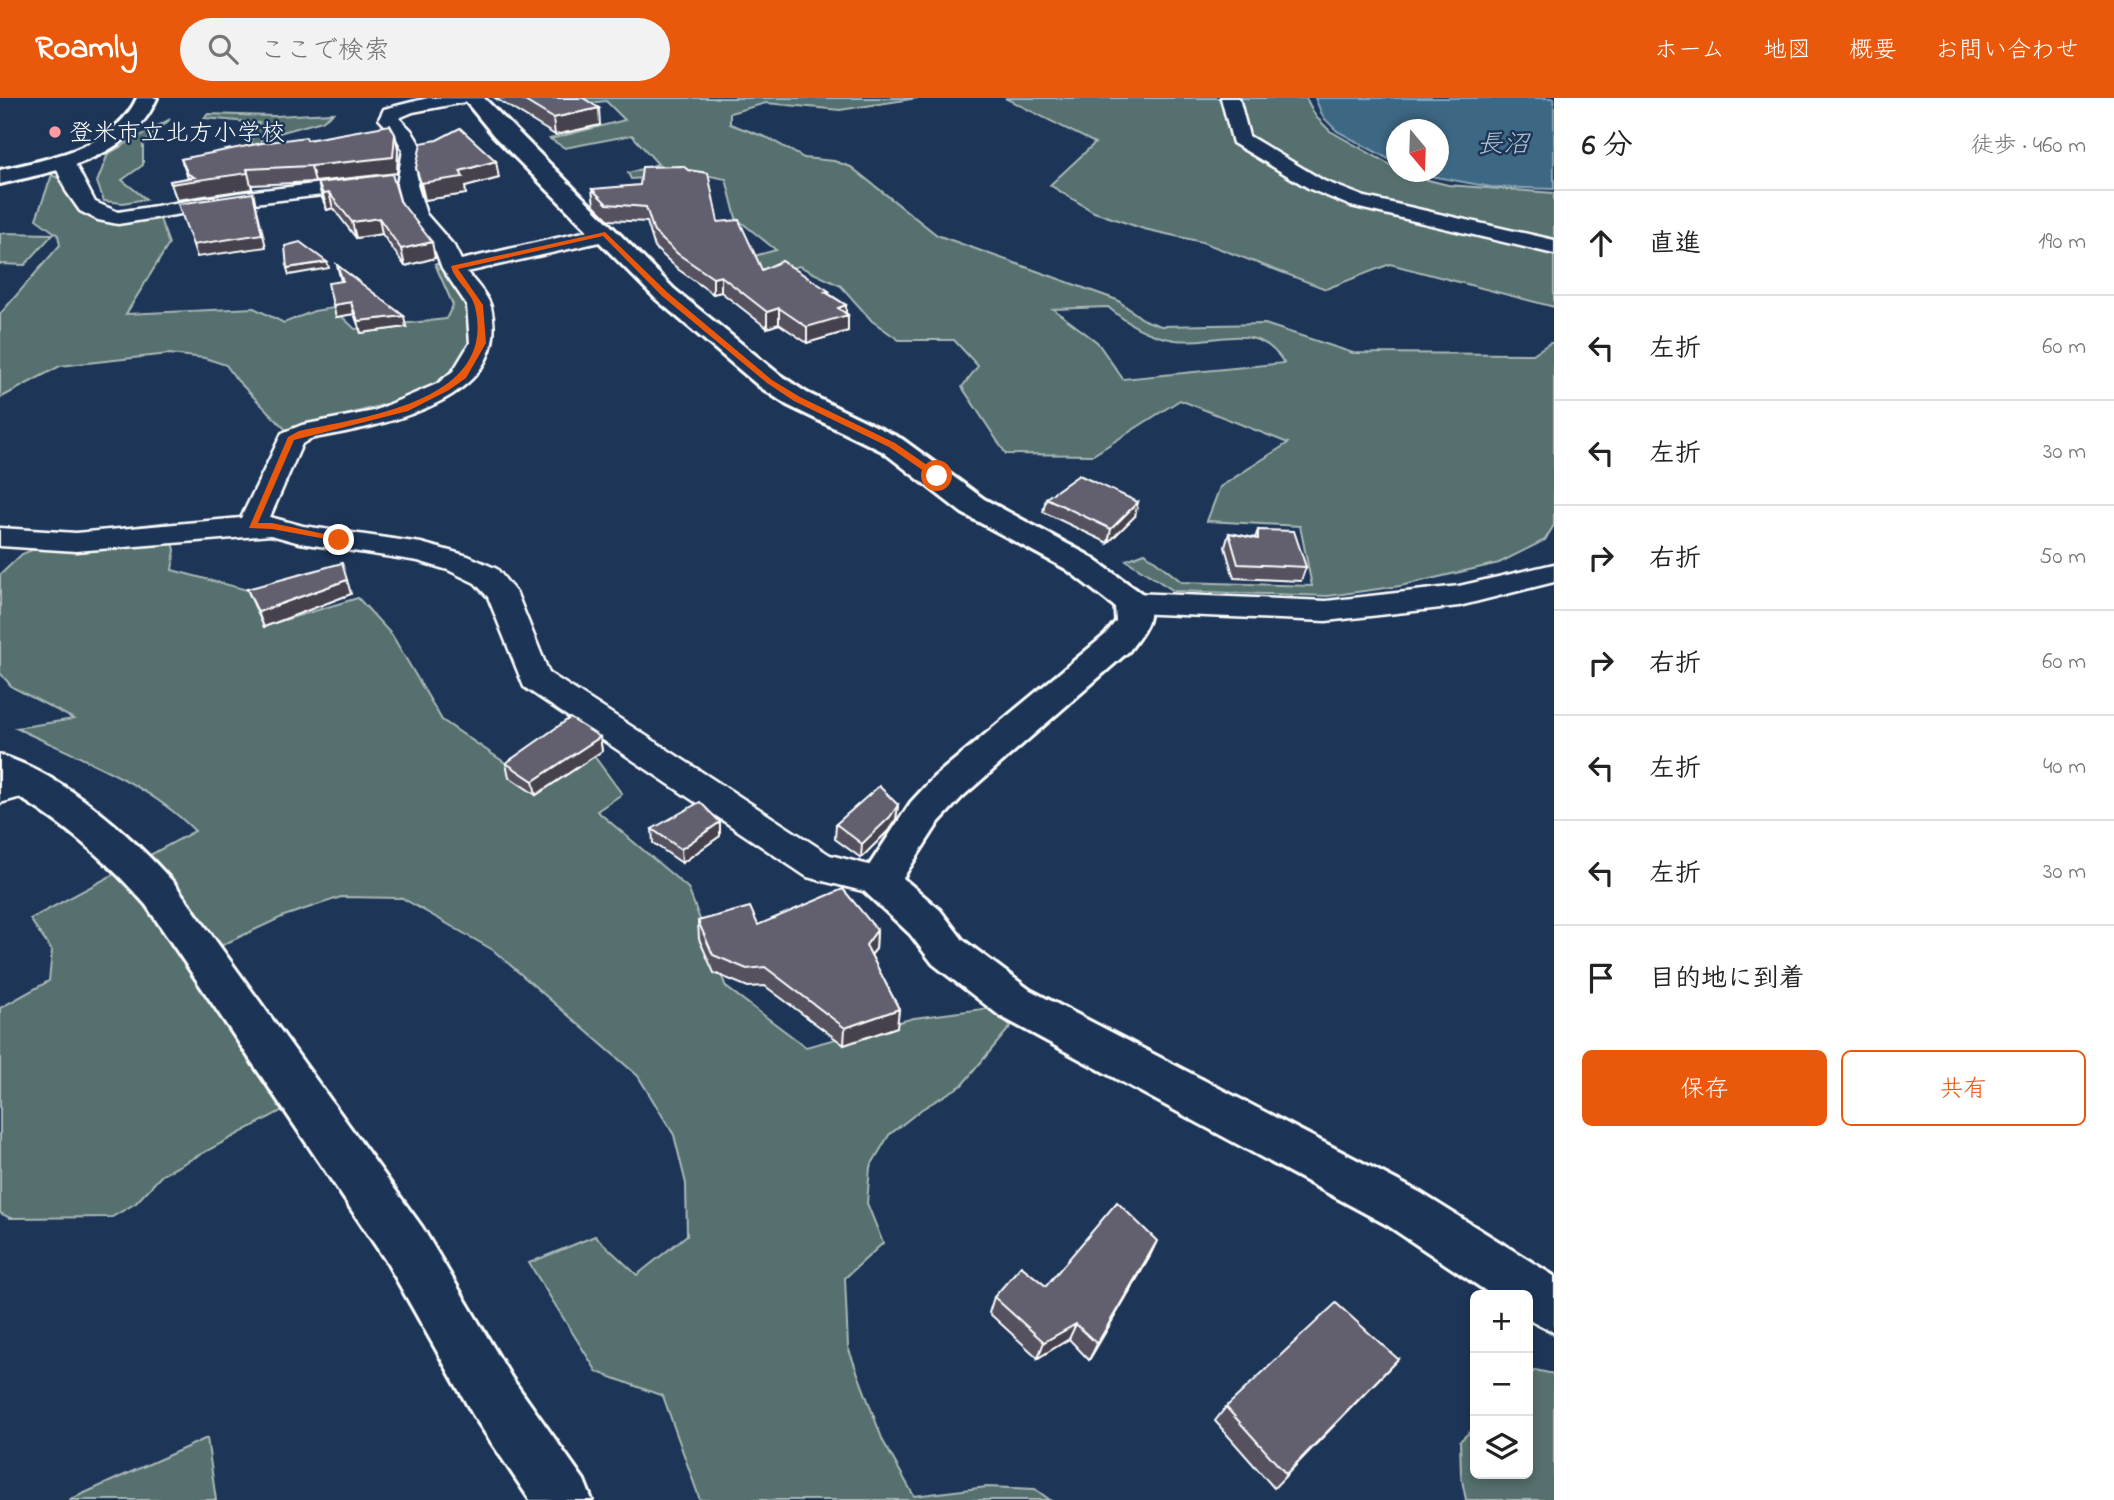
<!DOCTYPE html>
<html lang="ja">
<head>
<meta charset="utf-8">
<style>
  body { margin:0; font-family:"Indie Flower","Klee One",sans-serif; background:#f2f2f2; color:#222 }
  .controls { position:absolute; right:21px; bottom:21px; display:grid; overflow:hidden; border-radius:10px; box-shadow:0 4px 10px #0003 }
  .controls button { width:63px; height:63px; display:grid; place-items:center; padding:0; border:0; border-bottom:2px solid #e0e0e0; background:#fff; color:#222; font:35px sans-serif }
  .compass { position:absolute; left:1386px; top:21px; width:63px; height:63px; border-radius:50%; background:#fff; box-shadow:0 4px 10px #0003; rotate:161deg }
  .stop { position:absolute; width:21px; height:21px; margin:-16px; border:5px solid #ea580c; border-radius:50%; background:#fff }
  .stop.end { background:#ea580c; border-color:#fff; box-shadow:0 2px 7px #0008 }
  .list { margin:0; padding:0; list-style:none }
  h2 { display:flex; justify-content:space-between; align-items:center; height:91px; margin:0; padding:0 28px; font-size:30px }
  h2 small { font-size:23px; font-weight:400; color:#767676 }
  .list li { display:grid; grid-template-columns:46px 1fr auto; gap:21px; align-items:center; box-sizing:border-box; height:105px; padding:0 28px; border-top:2px solid #e0e0e0 }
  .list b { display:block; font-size:26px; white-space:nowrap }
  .list em { font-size:23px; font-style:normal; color:#767676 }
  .actions { display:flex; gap:14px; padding:21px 28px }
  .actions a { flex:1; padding:16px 0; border:2px solid #ea580c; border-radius:10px; text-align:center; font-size:24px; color:#ea580c }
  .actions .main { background:#ea580c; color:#fff }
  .icon { flex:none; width:38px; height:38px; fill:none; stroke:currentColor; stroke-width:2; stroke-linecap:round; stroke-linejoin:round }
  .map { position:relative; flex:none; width:1554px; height:1402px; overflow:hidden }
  header { display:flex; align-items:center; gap:42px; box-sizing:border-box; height:98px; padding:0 35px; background:#ea580c; color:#fff }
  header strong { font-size:33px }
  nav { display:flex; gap:38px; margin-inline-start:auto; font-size:24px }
  .search { width:490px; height:63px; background:#f2f2f2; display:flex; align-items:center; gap:18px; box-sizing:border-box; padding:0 24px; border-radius:38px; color:#767676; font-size:26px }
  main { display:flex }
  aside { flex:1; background:#fff }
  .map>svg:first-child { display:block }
  .green { fill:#54706e; stroke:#aab8b6; stroke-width:2; fill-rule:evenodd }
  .water { fill:#3d6884; stroke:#8ba4b5; stroke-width:2 }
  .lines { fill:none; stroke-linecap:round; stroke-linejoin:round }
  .minor-casing { stroke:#fff; stroke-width:5 }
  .tertiary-casing { stroke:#fff; stroke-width:6 }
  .minor { fill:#1d3557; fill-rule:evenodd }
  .tertiary { fill:#1d3557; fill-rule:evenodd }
  .wall { fill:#54515f; stroke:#fff; stroke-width:2 }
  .shaded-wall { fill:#45424d; stroke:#fff; stroke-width:2 }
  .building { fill:#625e6e; stroke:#fff; stroke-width:2 }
  .route { fill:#ea580c }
  .poi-dot { fill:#ff9aa2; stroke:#1d3557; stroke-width:2.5 }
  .labels { text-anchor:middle; stroke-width:5; stroke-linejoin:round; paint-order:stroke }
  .far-poi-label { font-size:24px; fill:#fff; stroke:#1d3557; text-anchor:start }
  .far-water-label { font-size:26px; font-style:italic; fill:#b1c3ce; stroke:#1d3557 }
</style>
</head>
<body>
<header>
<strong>Roamly</strong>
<div class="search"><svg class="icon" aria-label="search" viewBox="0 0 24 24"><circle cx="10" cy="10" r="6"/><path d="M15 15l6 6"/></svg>ここで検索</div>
<nav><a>ホーム</a><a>地図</a><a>概要</a><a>お問い合わせ</a></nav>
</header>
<main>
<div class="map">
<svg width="1554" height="1402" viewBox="0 0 1554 1402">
  <rect width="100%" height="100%" fill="#1d3557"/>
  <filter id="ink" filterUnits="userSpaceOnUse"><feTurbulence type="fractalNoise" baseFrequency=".0143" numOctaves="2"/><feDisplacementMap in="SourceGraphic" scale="14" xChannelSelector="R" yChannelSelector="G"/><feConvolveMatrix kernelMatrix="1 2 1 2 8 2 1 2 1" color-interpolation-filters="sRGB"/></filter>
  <g filter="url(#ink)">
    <!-- green -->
    <g class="green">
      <path d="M582,0H918L840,12L766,5L730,15V26L768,40L804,60L834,63L851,69L937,137L1117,202L1144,222L1161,228L1265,226L1353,255L1533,256L1550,245H1554V427L1545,442L1499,465L1400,488L1328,498L1174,493L1126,462L1145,455L1182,484L1312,488L1300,428L1207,423L1220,389L1288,345L1180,302L1093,357L1006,356L962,289L978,268L954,242H899L872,223L841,188L799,168L753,182L732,164L776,152L736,120L726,81L700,76L631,81L628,75L658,66L632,37L565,50L550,41L625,22L606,3L589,5ZM1108,209C1128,226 1148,238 1175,242C1217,247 1257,221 1284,265L1123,281L1097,244L1053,211Z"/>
      <path d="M1005,0H1306L1316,19L1330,33L1396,70V74L1448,87L1554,95V209L1390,166L1326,191L1202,144L1144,131L1094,114L1050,87L1095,45Z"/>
      <path d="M333,15L322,23L261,40L263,60L240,52L252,45L250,34L259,25L204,20L208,16L275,18Z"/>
      <path d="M170,21L143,47V67L122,82L146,101L123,105L104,103L97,84L108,56Z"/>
      <path d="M52,77L68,85C70,91 71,101 75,106C87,125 137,113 156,110L169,146L126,216L254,210L284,225L314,213L333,210L355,231L446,221L453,207L435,166H460L469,179L472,238L463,262L444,285L405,301L287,333L237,282L226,267L205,260L169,256L60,268L0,300V216L60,147L58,137L36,121Z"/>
      <path d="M0,135L53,136L25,167L0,166Z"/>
      <path d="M168,424L175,452L172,472L255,494L274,525L358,500L392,537L442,622L538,687L594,658L622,696L597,713L688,790L726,889L806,949L914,920L990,910L1011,928L962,987L922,1011L889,1037L870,1069L867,1105L883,1145L845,1180L848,1249L883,1343L914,1398L987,1389L1035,1391L1050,1402H700L663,1298L597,1274L529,1165L595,1138L637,1177L687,1137L686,1086L674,1037L638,978L493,852L402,800L341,799L284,818L214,851L307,999L162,1077L136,1105L112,1119L10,1120L0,1115V910L49,883L52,853L30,821L195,733C147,684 77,659 16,630L74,621L12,589L0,575V477L22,456L72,436Z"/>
      <path d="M1535,1272L1554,1276V1402H1466L1461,1377L1460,1343L1475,1329V1376H1528V1279Z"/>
      <path d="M207,1340L216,1402H69Z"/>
    </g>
    <!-- water -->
    <path class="water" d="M1315,0H1554V91L1491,89L1425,77L1416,74H1438V32H1396V65L1337,33L1323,19Z"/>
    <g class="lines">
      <!-- minor casing -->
      <g class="minor-casing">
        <g id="minor">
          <path d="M428,0H467L465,4L413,14L399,20L411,32L423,52L417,87L426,116L454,148L461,162L605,129L613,131L616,136L613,141L467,174C474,184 488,197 491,209C514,306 377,328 310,341L302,346L270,419L303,428L421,445L468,458L497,471L517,496L549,575L830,757L892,773L897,783L892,793L879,797L807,779L524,589L488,499L475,485L448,472L418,463L300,445L271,437L76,453L0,448V430L76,435L241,420L282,335L302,327L374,313L437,286L453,273L470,245L467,207L442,170L436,154L405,117L397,87L403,52L396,39L379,21L384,11Z"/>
          <path d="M1221,0H1239L1249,38L1324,83L1365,99L1554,142V156L1351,108L1310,91L1233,45Z"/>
          <path d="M63,56L70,58L73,62L95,104L118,114L238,95L366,80L373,82L376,86L373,90L366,92L238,107L118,126L98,122L80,113L66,93L53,62L56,58Z"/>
          <path d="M1554,466V484L1459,508L1326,523L1132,515L1121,512L1117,505L1121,498L1132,495L1326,503L1459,488Z"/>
          <path d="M27,672L39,676L44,685L39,694L0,705V679Z"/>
        </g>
      </g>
      <!-- tertiary casing -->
      <g class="tertiary-casing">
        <g id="tertiary">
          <path d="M137,0H157C131,61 58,72 0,86V72C48,61 114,50 137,0Z"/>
          <path d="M463,0H484L674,191L780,277L807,295L902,341L984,401L1088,457L1144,497C1158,519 1142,535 1129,553L962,699L939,724L903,780L940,812L963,842L1030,892L1421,1095L1554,1178V1234L1528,1221V1197H1492L1387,1127L1000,918L933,866L910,836L865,794L859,783L911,704L934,679L1105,537L1116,523L1115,509L1066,471L962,415L882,353L787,307L760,289L656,201L494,38Z"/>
          <path d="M0,657C64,677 130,736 174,785L422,1129L511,1279L584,1382L592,1402H530L473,1317L386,1163L146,807C104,759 56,719 0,688Z"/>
        </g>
      </g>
      <!-- minor -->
      <use href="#minor" class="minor"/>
      <!-- tertiary -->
      <use href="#tertiary" class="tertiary"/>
    </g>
    <!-- wall -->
    <g class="wall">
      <path d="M495,0H583L600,27L555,37Z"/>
      <path d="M395,36L398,51L397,75L315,84L252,87V91L177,102L170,83L188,80L181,61L307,42Z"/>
      <path d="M416,70L499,80L465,89L466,96L425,102L420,87Z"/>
      <path d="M318,85L400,103L435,160L405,168L382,136L356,140L333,110L327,112L322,100Z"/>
      <path d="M592,91L718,124L762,172L829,196L846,207V215L848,217V233L807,245L779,226L767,230L721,194L713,196L679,172L655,150L647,124L609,122L594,107Z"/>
      <path d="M337,167L406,229L361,235L354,216L336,219L341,183Z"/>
      <path d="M1046,400L1135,418L1108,445L1043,414Z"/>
      <path d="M1258,432L1306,469L1301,483L1234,480L1225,449L1229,435L1255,440Z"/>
      <path d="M247,491L351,496L264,529Z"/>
      <path d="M600,639L602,653L536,697L509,679L506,665Z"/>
      <path d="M898,707L896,721L888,733L861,760L835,741L836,726Z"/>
      <path d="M720,724V738L682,765L653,745L652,731Z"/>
      <path d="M698,823L758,827L877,832L876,851L871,857L899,911L897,929L844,947L765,888L748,889L714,875L699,841Z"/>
      <path d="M1149,1160L1089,1262L1069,1241L1038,1260L989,1215L994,1199L1046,1188Z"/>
      <path d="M1398,1261L1274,1390L1215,1323L1226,1309Z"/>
    </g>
    <!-- shaded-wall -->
    <g class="shaded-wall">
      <path d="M599,10L600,27L555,37L553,20Z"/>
      <path d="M395,36L398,51L397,75L315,84L311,68Z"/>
      <path d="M496,63L499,80L465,89L466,96L425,102L421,85L460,73Z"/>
      <path d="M247,71L252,91L177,102L171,86Z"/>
      <path d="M253,95L266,149L197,159L193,147Z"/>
      <path d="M329,95L333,110L327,112L323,96Z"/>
      <path d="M379,120L382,136L356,140L352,124Z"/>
      <path d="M432,144L435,160L405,168L401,151Z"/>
      <path d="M327,164L329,170L289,177L287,170Z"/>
      <path d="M721,178V194L713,196V180Z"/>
      <path d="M351,204L354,216L336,219L333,207Z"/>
      <path d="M846,207V218L848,217V233L807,245V229L838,210Z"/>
      <path d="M779,210V226L767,230V214Z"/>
      <path d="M404,218L406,229L361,235L358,223Z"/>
      <path d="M1138,404L1135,418L1108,445L1111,431Z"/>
      <path d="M347,482L351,496L264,529L258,514Z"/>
      <path d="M600,639L602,653L536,697L533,683Z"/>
      <path d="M898,707L896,721L888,733L861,760L862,746Z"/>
      <path d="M720,724V738L682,765L681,751Z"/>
      <path d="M877,832L876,851L864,865L866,847Z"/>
      <path d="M899,911L897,929L844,947L845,930Z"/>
      <path d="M1157,1143L1149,1160L1089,1262L1097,1246Z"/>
      <path d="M1076,1226L1069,1241L1038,1260L1044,1244Z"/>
    </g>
    <!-- building -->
    <g class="building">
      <path d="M520,0H583L599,10L553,20Z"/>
      <path d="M390,27L395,36L393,59L311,68L247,71L248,75L171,86L170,83L194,79L188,76L181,61L262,45L306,39L307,42Z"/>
      <path d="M460,30L496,63L460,73L463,79L421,85L416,70L421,45L437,42Z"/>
      <path d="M683,68L688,72L708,75L718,124L739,122L762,172L782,163L829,193L825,194L846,207L838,210L848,217L807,229L779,210L767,214L721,178L713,180L678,156L654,134L646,109L607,106L592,91L640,87L642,69Z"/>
      <path d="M392,76L400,103L432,144L401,151L379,120L352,124L329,95L323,96L318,85Z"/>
      <path d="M253,95L262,136L193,147L178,106Z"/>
      <path d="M300,144L327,164L287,170L285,148Z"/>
      <path d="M337,167L404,218L358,223L351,204L333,207L328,185L343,183Z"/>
      <path d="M1079,377L1138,404L1111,431L1046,400Z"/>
      <path d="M1258,432L1294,433L1306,469L1238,466L1229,435L1258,441Z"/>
      <path d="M342,465L347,482L258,514L247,491Z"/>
      <path d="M570,620L600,639L533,683L506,665Z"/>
      <path d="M879,688L898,707L890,719L862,746L836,726Z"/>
      <path d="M700,704L720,724L681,751L652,731Z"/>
      <path d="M843,791L877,832L866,847L899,911L845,930L765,869L747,871L713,857L698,823L750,809L758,827Z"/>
      <path d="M1117,1104L1157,1143L1097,1246L1076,1226L1044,1244L994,1199L1021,1168L1046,1188Z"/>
      <path d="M1336,1205L1398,1261L1286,1376L1226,1309Z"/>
    </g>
  </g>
  <!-- route -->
  <path class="route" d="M605,134L668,195L772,282L800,299L895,345L940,376V380H934L889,349L794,303L767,285L662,198L603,138L458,171L483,207L486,245L466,280L449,292L408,313L294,342L258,425H272L339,439L342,440V444L272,431L249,430L288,339L299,333C363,319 498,304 475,209C472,194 454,182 451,168Z"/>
  <!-- markers -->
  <circle class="poi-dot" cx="55" cy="34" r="7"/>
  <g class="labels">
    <!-- far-poi labels -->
    <g class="far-poi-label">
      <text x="69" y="42">登米市立北方小学校</text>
    </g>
    <!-- far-water labels -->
    <g class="far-water-label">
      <text x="1503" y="54">長沼</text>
    </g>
  </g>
</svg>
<div class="controls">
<button>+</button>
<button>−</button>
<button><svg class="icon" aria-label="layers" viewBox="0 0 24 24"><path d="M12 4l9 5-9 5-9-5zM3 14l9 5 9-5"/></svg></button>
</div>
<svg class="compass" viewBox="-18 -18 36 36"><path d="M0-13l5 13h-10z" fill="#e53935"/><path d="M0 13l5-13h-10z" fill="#767676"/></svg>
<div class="stop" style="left:937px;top:378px"></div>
<div class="stop end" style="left:339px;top:442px"></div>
</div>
<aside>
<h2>6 分<small>徒歩 · 460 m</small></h2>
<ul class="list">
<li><svg class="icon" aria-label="ahead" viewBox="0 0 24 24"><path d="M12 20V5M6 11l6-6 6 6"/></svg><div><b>直進</b></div><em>190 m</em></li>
<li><svg class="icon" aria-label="left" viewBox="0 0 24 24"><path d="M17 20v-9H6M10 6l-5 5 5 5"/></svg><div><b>左折</b></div><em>60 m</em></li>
<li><svg class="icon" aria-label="left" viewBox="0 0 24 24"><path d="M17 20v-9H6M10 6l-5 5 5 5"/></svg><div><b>左折</b></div><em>30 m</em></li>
<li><svg class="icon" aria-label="right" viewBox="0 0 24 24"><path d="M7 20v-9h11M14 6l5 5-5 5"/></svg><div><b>右折</b></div><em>50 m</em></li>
<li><svg class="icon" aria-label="right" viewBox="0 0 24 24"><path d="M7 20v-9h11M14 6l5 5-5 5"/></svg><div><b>右折</b></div><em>60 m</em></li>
<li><svg class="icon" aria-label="left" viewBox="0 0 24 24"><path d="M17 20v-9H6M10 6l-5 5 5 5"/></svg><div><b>左折</b></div><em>40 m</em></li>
<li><svg class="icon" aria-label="left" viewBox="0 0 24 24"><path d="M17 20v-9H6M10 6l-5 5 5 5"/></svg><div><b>左折</b></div><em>30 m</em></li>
<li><svg class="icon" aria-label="arrive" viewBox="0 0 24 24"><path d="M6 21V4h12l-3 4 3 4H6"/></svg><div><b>目的地に到着</b></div></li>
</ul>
<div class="actions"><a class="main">保存</a><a>共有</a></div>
</aside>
</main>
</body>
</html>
